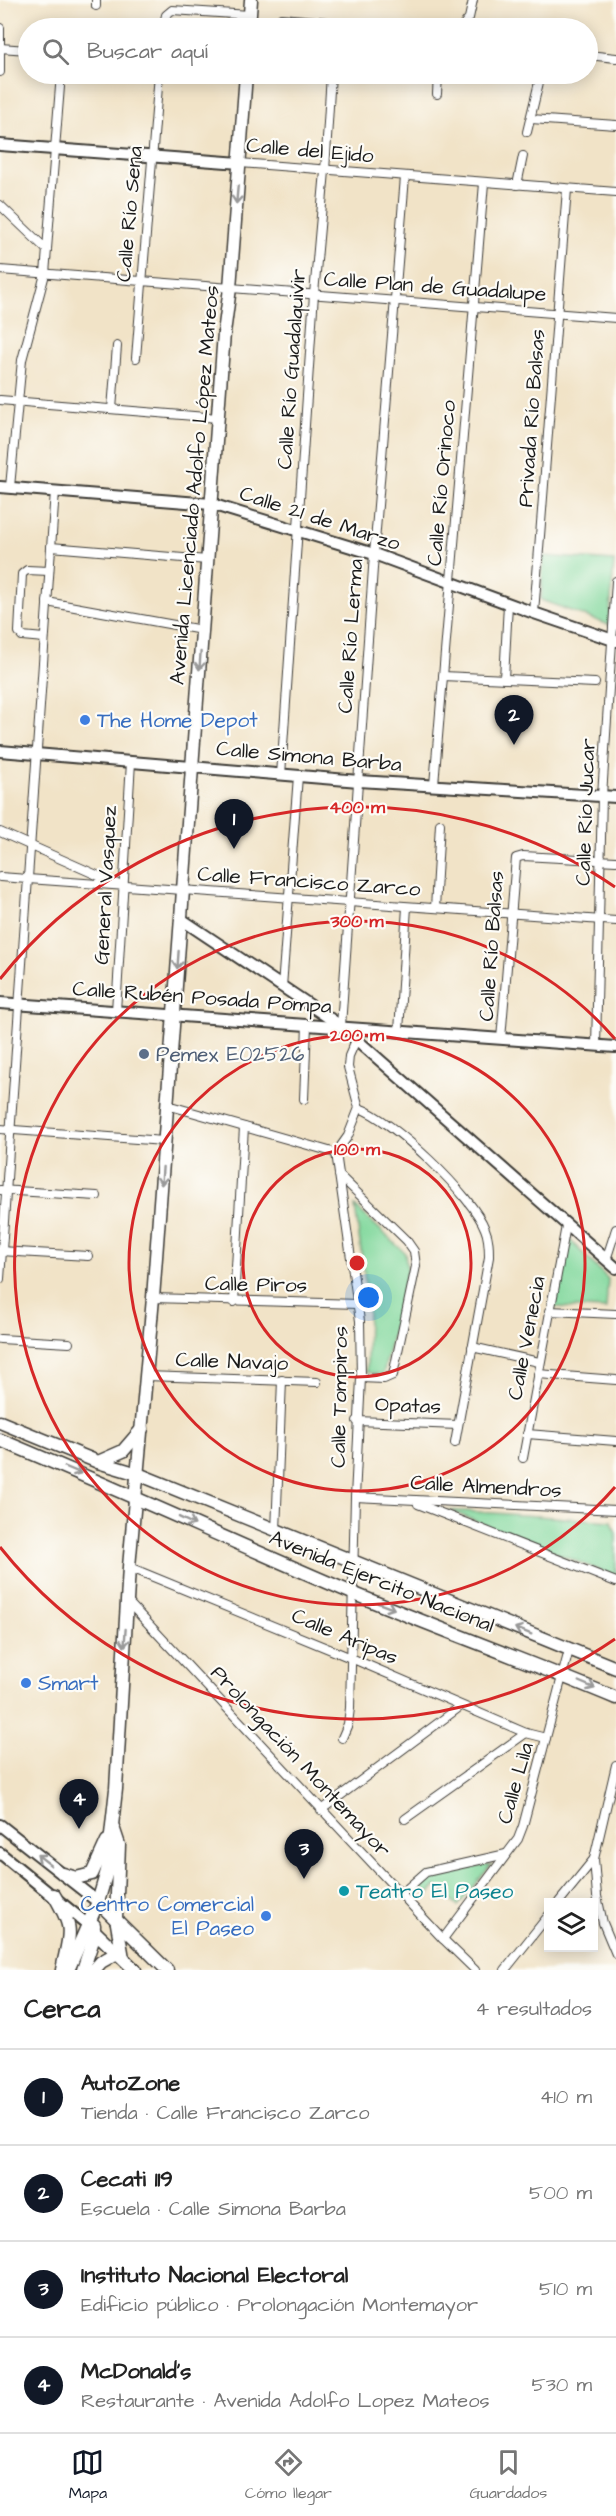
<!DOCTYPE html>
<html lang="es">
<head>
<meta charset="utf-8">
<style>
  body { margin:0; font-family:"Architects Daughter",sans-serif; background:#f2f2f2; color:#222 }
  .controls { position:absolute; right:18px; bottom:18px; display:grid; overflow:hidden; border-radius:0px; box-shadow:0 3px 15px #0003 }
  .controls button { width:54px; height:54px; display:grid; place-items:center; padding:0; border:0; border-bottom:2px solid #e0e0e0; background:#fff; color:#222; font:30px sans-serif }
  .you { position:absolute; left:369px; top:1298px; width:21px; height:21px; margin:-15px; border:4px solid #fff; border-radius:50%; background:#1a73e8; box-shadow:0 0 0 9px #1a73e833 }
  .badge { display:grid; place-items:center; width:39px; height:39px; border-radius:50%; background:#111827; color:#fff; font-size:20px; font-weight:700 }
  .pin { position:absolute; translate:-50% -50px; filter:drop-shadow(0 2px 3px #0008) }
  .pin::after { content:''; position:absolute; top:32px; width:21px; height:18px; background:inherit; clip-path:polygon(0 0,100% 0,50% 100%) }
  .list { margin:0; padding:0; list-style:none }
  h2 { display:flex; justify-content:space-between; align-items:center; height:78px; margin:0; padding:0 24px; font-size:26px }
  h2 small { font-size:20px; font-weight:400; color:#767676 }
  .list li { display:grid; grid-template-columns:39px 1fr auto; gap:18px; align-items:center; box-sizing:border-box; height:96px; padding:0 24px; border-top:2px solid #e0e0e0 }
  .list b { display:block; font-size:22px; white-space:nowrap }
  .list p { margin:0; font-size:20px; white-space:nowrap; color:#767676 }
  .list em { font-size:20px; font-style:normal; color:#767676 }
  .icon { flex:none; width:33px; height:33px; fill:none; stroke:currentColor; stroke-width:2; stroke-linecap:round; stroke-linejoin:round }
  .map { position:relative; flex:none; width:616px; height:1970px; overflow:hidden }
  .search { position:absolute; background:#fff; box-shadow:0 3px 15px #0003; left:18px; right:18px; top:18px; height:66px; display:flex; align-items:center; gap:15px; box-sizing:border-box; padding:0 21px; border-radius:33px; color:#767676; font-size:22px }
  .sheet { height:462px; background:#fff }
  nav { display:flex; justify-content:space-around; align-items:center; box-sizing:border-box; height:84px; border-top:2px solid #e0e0e0; background:#fff; font-size:16px; color:#767676 }
  nav a { display:grid; justify-items:center; gap:3px }
  nav .on { color:#111827 }
  .map>svg:first-child { display:block }
  .green { fill:#82d89d; stroke:#4f7a5c; stroke-width:1.5 }
  .lines { fill:none; stroke-linecap:round; stroke-linejoin:round }
  .street-casing { stroke:#3c3a36; stroke-width:10 }
  .secondary-casing { stroke:#3c3a36; stroke-width:14 }
  .primary-casing { stroke:#3c3a36; stroke-width:15 }
  .street { stroke:#fff; stroke-width:8 }
  .secondary { stroke:#fff; stroke-width:10 }
  .primary { stroke:#fff; stroke-width:12 }
  .oneway { stroke:#999 }
  .ring { fill:none; stroke:#d62828; stroke-width:3 }
  .shop-dot { fill:#3f7fe0; stroke:#fdfcf7; stroke-width:2 }
  .service-dot { fill:#5c6f8a; stroke:#fdfcf7; stroke-width:2 }
  .culture-dot { fill:#0f9aa8; stroke:#fdfcf7; stroke-width:2 }
  .labels { text-anchor:middle; stroke-width:4.5; stroke-linejoin:round; paint-order:stroke }
  .street-label { font-size:21px; fill:#1c1c1c; stroke:#fdfcf7 }
  .shop-label { font-size:21px; fill:#366cbe; stroke:#fdfcf7; text-anchor:start }
  .service-label { font-size:21px; fill:#4e5e75; stroke:#fdfcf7; text-anchor:start }
  .culture-label { font-size:21px; fill:#0d838f; stroke:#fdfcf7; text-anchor:start }
  .centre { fill:#d62828; stroke:#fdfcf7; stroke-width:3 }
  .ring-label { font-size:18px; text-anchor:middle; font-weight:bold; fill:#d62828; stroke:#fdfcf7; stroke-width:4.5; stroke-linejoin:round; paint-order:stroke }
</style>
</head>
<body>
<div class="map">
<svg width="616" height="1970" viewBox="0 0 616 1970">
  <rect width="100%" height="100%" fill="#fdfcf7"/>
  <filter id="ink" filterUnits="userSpaceOnUse"><feTurbulence type="fractalNoise" baseFrequency=".0167" numOctaves="2"/><feDisplacementMap in="SourceGraphic" scale="12" xChannelSelector="R" yChannelSelector="G"/><feConvolveMatrix kernelMatrix="1 2 1 2 8 2 1 2 1" color-interpolation-filters="sRGB"/></filter>
  <filter id="wash" filterUnits="userSpaceOnUse"><feTurbulence type="fractalNoise" baseFrequency=".008" numOctaves="4" result="noise"/><feDisplacementMap in="SourceGraphic" scale="24" xChannelSelector="R" yChannelSelector="G"/><feGaussianBlur stdDeviation="1.35" result="paint"/><feColorMatrix in="noise" values="0 0 0 0 0 0 0 0 0 0 0 0 0 0 0 0 0 1.4 0 .05"/><feComposite in="paint" operator="in"/></filter>
  <g filter="url(#wash)">
    <rect width="100%" height="100%" fill="#f1e3c7"/>
    <!-- green -->
    <g class="green">
      <path d="M543,556L614,561L609,625L541,600Z"/>
      <path d="M355,1206L405,1253L407,1269L383,1375L367,1372L368,1304Z"/>
      <path d="M568,1238L608,1279L606,1309L554,1307Z"/>
      <path d="M448,1510L612,1521L616,1534V1577Z"/>
      <path d="M492,1864L458,1906L437,1886L428,1895L417,1884L427,1875Z"/>
    </g>
  </g>
  <g filter="url(#ink)">
    <g class="lines">
      <!-- street casing -->
      <g class="street-casing">
        <g id="street">
          <path d="M96,6V0"/>
          <path d="M281,18L327,22L332,28"/>
          <path d="M0,28V72"/>
          <path d="M163,28L166,15L172,10L250,15"/>
          <path d="M418,28H430"/>
          <path d="M461,28L469,18L473,0"/>
          <path d="M0,48L28,50"/>
          <path d="M588,55L616,58"/>
          <path d="M437,94L438,74"/>
          <path d="M531,119L616,125"/>
          <path d="M527,132L541,74"/>
          <path d="M240,163L616,192"/>
          <path d="M517,185L523,156"/>
          <path d="M0,205L47,250"/>
          <path d="M0,270L616,318"/>
          <path d="M136,358L159,74"/>
          <path d="M0,400L218,418"/>
          <path d="M112,409L117,346"/>
          <path d="M10,487L22,360L45,274L61,74"/>
          <path d="M51,547L207,560"/>
          <path d="M47,602L202,630"/>
          <path d="M534,613L567,189"/>
          <path d="M44,638L22,636L19,632L22,574L27,570L49,571"/>
          <path d="M443,676L595,683"/>
          <path d="M504,679L508,604"/>
          <path d="M281,775L314,294L325,171L331,74"/>
          <path d="M434,785L484,183"/>
          <path d="M0,832L117,884"/>
          <path d="M0,877L616,921"/>
          <path d="M435,908L440,824"/>
          <path d="M282,987L298,776"/>
          <path d="M116,1011L131,762"/>
          <path d="M341,1026L374,554L405,177"/>
          <path d="M399,1031L407,907"/>
          <path d="M501,1039L516,858L523,856L616,861"/>
          <path d="M596,1046L602,796L616,581"/>
          <path d="M304,1099L307,1025"/>
          <path d="M167,1105L336,1153"/>
          <path d="M359,1108C392,1119 473,1196 485,1229C489,1238 489,1247 489,1257L455,1443"/>
          <path d="M0,1129L164,1141"/>
          <path d="M339,1175L407,1241L414,1251L416,1266L393,1375L384,1379L361,1378"/>
          <path d="M0,1190L97,1196"/>
          <path d="M0,1251L88,1256"/>
          <path d="M606,1260L616,1229"/>
          <path d="M0,1279L55,491"/>
          <path d="M153,1298L358,1304"/>
          <path d="M234,1302L244,1127"/>
          <path d="M549,1311L616,1314"/>
          <path d="M0,1339L69,1343"/>
          <path d="M472,1347L539,1362"/>
          <path d="M538,1374L616,1380"/>
          <path d="M146,1376L317,1382"/>
          <path d="M357,1421L458,1425"/>
          <path d="M527,1434L616,1441"/>
          <path d="M523,1458L566,1226"/>
          <path d="M355,1497L616,1510"/>
          <path d="M418,1504L616,1582"/>
          <path d="M276,1531L282,1380"/>
          <path d="M129,1567L351,1658L526,1733L546,1738"/>
          <path d="M128,1602L443,1939L475,1970"/>
          <path d="M342,1738L348,1724L350,1708L355,1497L361,1378L360,1321L336,1153L348,1136L359,1108L348,1067L349,1056L356,1040"/>
          <path d="M616,1765L594,1859L597,1896L603,1923L616,1954"/>
          <path d="M321,1810L461,1706"/>
          <path d="M405,1819L526,1733"/>
          <path d="M401,1894L426,1872L506,1854"/>
          <path d="M559,1902L594,1859"/>
          <path d="M443,1939L518,1839L523,1826L569,1650"/>
          <path d="M505,1970L548,1916"/>
        </g>
      </g>
      <!-- secondary casing -->
      <g class="secondary-casing">
        <g id="secondary">
          <path d="M0,145L240,163"/>
          <path d="M0,487L211,504L374,554L534,613L616,641"/>
          <path d="M0,751L359,781L616,797"/>
          <path d="M181,919L341,1026L616,1268"/>
          <path d="M0,1003L616,1047"/>
          <path d="M0,1825L98,1902"/>
          <path d="M0,1853L87,1924"/>
        </g>
      </g>
      <!-- primary casing -->
      <g class="primary-casing">
        <g id="primary">
          <path d="M249,28L251,0"/>
          <path d="M0,1422L98,1462L138,1474L616,1668"/>
          <path d="M0,1440C118,1489 233,1542 350,1592C438,1629 528,1661 616,1698"/>
          <path d="M98,1462L123,1451L142,1429"/>
          <path d="M113,1827L119,1845L116,1918L123,1958"/>
          <path d="M63,1874L76,1878L92,1874L107,1841"/>
          <path d="M54,1895C75,1931 70,1931 62,1970"/>
          <path d="M98,1902L167,1970"/>
          <path d="M87,1924L135,1970"/>
          <path d="M68,1970L98,1902L107,1871L116,1789L129,1567L153,1298L224,333L230,288L246,74"/>
          <path d="M83,1970L93,1940L94,1925"/>
          <path d="M94,1970L101,1962L117,1953"/>
        </g>
      </g>
      <!-- street -->
      <use href="#street" class="street"/>
      <!-- secondary -->
      <use href="#secondary" class="secondary"/>
      <!-- primary -->
      <use href="#primary" class="primary"/>
    </g>
    <!-- one-way arrows -->
    <defs><path id="oneway-shaft" d="M-6 0H5M1.5-3L5.5 0L1.5 3" fill="none" stroke-width="1.6" stroke-linecap="round" stroke-linejoin="round" transform="scale(1.5)"/></defs>
    <g class="oneway">
      <use href="#oneway-shaft" transform="translate(237 195) rotate(95)"/>
      <use href="#oneway-shaft" transform="translate(200 661) rotate(94)"/>
      <use href="#oneway-shaft" transform="translate(178 960) rotate(94)"/>
      <use href="#oneway-shaft" transform="translate(162 1176) rotate(94)"/>
      <use href="#oneway-shaft" transform="translate(73 1470) rotate(23)"/>
      <use href="#oneway-shaft" transform="translate(187 1521) rotate(26)"/>
      <use href="#oneway-shaft" transform="translate(386 1606) rotate(21)"/>
      <use href="#oneway-shaft" transform="translate(523 1631) rotate(-158)"/>
      <use href="#oneway-shaft" transform="translate(125 1638) rotate(94)"/>
      <use href="#oneway-shaft" transform="translate(587 1685) rotate(23)"/>
      <use href="#oneway-shaft" transform="translate(44 1860) rotate(-142)"/>
    </g>
  </g>
  <!-- distance rings -->
  <g class="ring">
    <circle cx="357" cy="1263" r="114"/>
    <circle cx="357" cy="1263" r="228"/>
    <path d="M615 1487A342 342 0 1 1 615 1039"/>
    <path d="M615 1639A456 456 0 0 1 0 1547M0 979A456 456 0 0 1 615 887"/>
  </g>
  <!-- markers -->
  <g class="shop-dot">
    <circle cx="85" cy="720" r="6"/>
    <circle cx="26" cy="1683" r="6"/>
    <circle cx="266" cy="1916" r="6"/>
  </g>
  <circle class="service-dot" cx="144" cy="1054" r="6"/>
  <circle class="culture-dot" cx="344" cy="1891" r="6"/>
  <g class="labels">
    <!-- street labels -->
    <g class="street-label">
      <text transform="translate(310 150) rotate(5)" y="7">Calle del Ejido</text>
      <text transform="translate(129 214) rotate(-85)" y="7">Calle Río Sena</text>
      <text transform="translate(435 286) rotate(4)" y="7">Calle Plan de Guadalupe</text>
      <text transform="translate(291 369) rotate(-86)" y="7">Calle Río Guadalquivir</text>
      <text transform="translate(531 418) rotate(-86)" y="7">Privada Río Balsas</text>
      <text transform="translate(441 483) rotate(-85)" y="7">Calle Río Orinoco</text>
      <text transform="translate(194 485) rotate(-85)" y="7">Avenida Licenciado Adolfo López Mateos</text>
      <text transform="translate(320 518) rotate(18)" y="7">Calle 21 de Marzo</text>
      <text transform="translate(350 636) rotate(-86)" y="7">Calle Río Lerma</text>
      <text transform="translate(309 756) rotate(5)" y="7">Calle Simona Barba</text>
      <text transform="translate(585 812) rotate(-88)" y="7">Calle Río Jucar</text>
      <text transform="translate(309 881) rotate(4)" y="7">Calle Francisco Zarco</text>
      <text transform="translate(105 885) rotate(-87)" y="7">General Vasquez</text>
      <text transform="translate(491 946) rotate(-86)" y="7">Calle Río Balsas</text>
      <text transform="translate(202 997) rotate(4)" y="7">Calle Rubén Posada Pompa</text>
      <text transform="translate(256 1284) rotate(1)" y="7">Calle Piros</text>
      <text transform="translate(526 1338) rotate(-79)" y="7">Calle Venecia</text>
      <text transform="translate(232 1361) rotate(2)" y="7">Calle Navajo</text>
      <text transform="translate(339 1397) rotate(-89)" y="7">Calle Tompiros</text>
      <text transform="translate(408 1405) rotate(2)" y="7">Opatas</text>
      <text transform="translate(486 1486) rotate(3)" y="7">Calle Almendros</text>
      <text transform="translate(382 1581) rotate(22)" y="7">Avenida Ejercito Nacional</text>
      <text transform="translate(345 1636) rotate(23)" y="7">Calle Aripas</text>
      <text transform="translate(301 1761) rotate(47)" y="7">Prolongación Montemayor</text>
      <text transform="translate(515 1783) rotate(-74)" y="7">Calle Lila</text>
    </g>
    <!-- shop labels -->
    <g class="shop-label">
      <text x="97" y="727">The Home Depot</text>
      <text x="38" y="1690">Smart</text>
      <text x="254" y="1911" text-anchor="end">Centro Comercial<tspan x="254" dy="24">El Paseo</tspan></text>
    </g>
    <!-- service labels -->
    <g class="service-label">
      <text x="156" y="1061">Pemex E02526</text>
    </g>
    <!-- culture labels -->
    <g class="culture-label">
      <text x="356" y="1898">Teatro El Paseo</text>
    </g>
  </g>
  <circle cx="357" cy="1263" r="9" class="centre"/>
  <g class="ring-label">
    <text x="357" y="813">400 m</text>
    <text x="357" y="927">300 m</text>
    <text x="357" y="1041">200 m</text>
    <text x="357" y="1155">100 m</text>
  </g>
</svg>
<div class="controls">
<button><svg class="icon" aria-label="layers" viewBox="0 0 24 24"><path d="M12 4l9 5-9 5-9-5zM3 14l9 5 9-5"/></svg></button>
</div>
<div class="you"></div>
<div class="pin badge" style="left:234px;top:849px">1</div>
<div class="pin badge" style="left:514px;top:745px">2</div>
<div class="pin badge" style="left:304px;top:1879px">3</div>
<div class="pin badge" style="left:79px;top:1829px">4</div>
<div class="search"><svg class="icon" aria-label="search" viewBox="0 0 24 24"><circle cx="10" cy="10" r="6"/><path d="M15 15l6 6"/></svg>Buscar aquí</div>
</div>
<section class="sheet">
<h2>Cerca<small>4 resultados</small></h2>
<ul class="list">
<li><span class="badge">1</span><div><b>AutoZone</b><p>Tienda · Calle Francisco Zarco</p></div><em>410 m</em></li>
<li><span class="badge">2</span><div><b>Cecati 119</b><p>Escuela · Calle Simona Barba</p></div><em>500 m</em></li>
<li><span class="badge">3</span><div><b>Instituto Nacional Electoral</b><p>Edificio público · Prolongación Montemayor</p></div><em>510 m</em></li>
<li><span class="badge">4</span><div><b>McDonald's</b><p>Restaurante · Avenida Adolfo Lopez Mateos</p></div><em>530 m</em></li>
</ul>
</section>
<nav>
<a class="on"><svg class="icon" aria-label="map" viewBox="0 0 24 24"><path d="M3 6l6-2 6 2 6-2v14l-6 2-6-2-6 2zM9 4v14M15 6v14"/></svg>Mapa</a>
<a><svg class="icon" aria-label="directions" viewBox="0 0 24 24"><path d="M12 3l9 9-9 9-9-9zM9 14v-3h6M13 9l2 2-2 2"/></svg>Cómo llegar</a>
<a><svg class="icon" aria-label="saved" viewBox="0 0 24 24"><path d="M7 4h10v16l-5-4-5 4z"/></svg>Guardados</a>
</nav>
</body>
</html>
